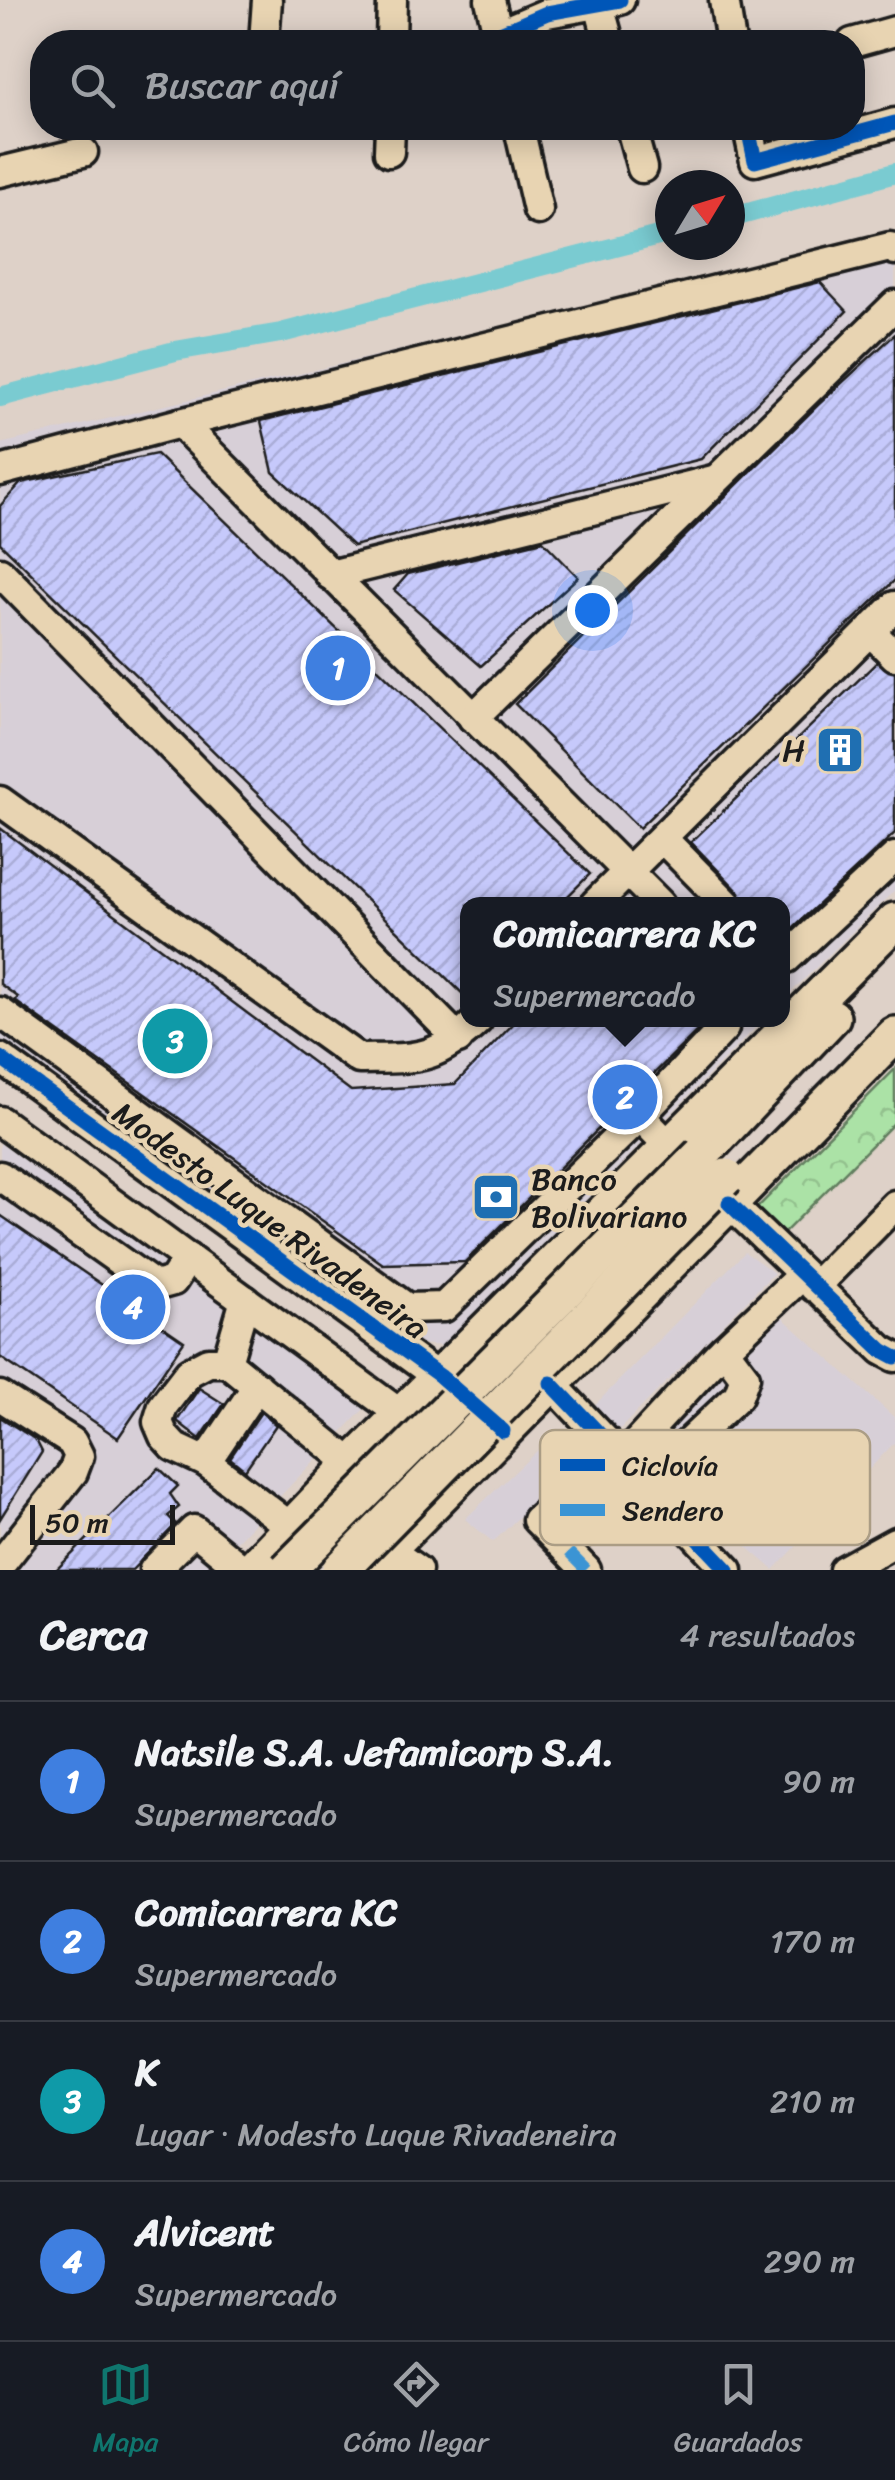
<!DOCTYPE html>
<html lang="es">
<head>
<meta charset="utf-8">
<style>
  body { margin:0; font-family:Sriracha,sans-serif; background:#20242c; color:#f1f3f6 }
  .compass { position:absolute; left:655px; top:170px; width:90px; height:90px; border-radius:50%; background:#171b24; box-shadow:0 5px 25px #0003; rotate:52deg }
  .scale { position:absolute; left:30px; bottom:25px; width:145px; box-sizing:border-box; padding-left:10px; border:5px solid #1c1c1c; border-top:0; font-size:28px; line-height:35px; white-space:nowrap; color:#1c1c1c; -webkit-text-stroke:8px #e8d4b2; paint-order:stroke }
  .you { position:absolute; left:592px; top:610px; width:35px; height:35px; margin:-25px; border:8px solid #fff; border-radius:50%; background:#1a73e8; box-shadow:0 0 0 15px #1a73e833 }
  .badge { display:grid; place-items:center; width:65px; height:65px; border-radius:50%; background:#0f766e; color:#fff; font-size:32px; font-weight:700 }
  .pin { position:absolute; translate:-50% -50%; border:5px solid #fff; box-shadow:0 2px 10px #0006 }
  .popup { position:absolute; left:460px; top:897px; width:330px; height:130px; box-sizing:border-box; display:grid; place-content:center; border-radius:20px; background:#171b24; filter:drop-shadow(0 2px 8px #0005); font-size:32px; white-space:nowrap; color:#9ea1a6 }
  .popup b { font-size:38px; color:#f1f3f6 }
  .popup::after { content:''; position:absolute; left:50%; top:100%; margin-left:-20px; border:20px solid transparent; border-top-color:#171b24 }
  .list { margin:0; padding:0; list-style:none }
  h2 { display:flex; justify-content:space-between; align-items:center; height:130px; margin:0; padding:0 40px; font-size:42px }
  h2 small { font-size:32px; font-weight:400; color:#9ea1a6 }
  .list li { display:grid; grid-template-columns:65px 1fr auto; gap:30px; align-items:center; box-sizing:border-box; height:160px; padding:0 40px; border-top:2px solid #363941 }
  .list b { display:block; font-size:38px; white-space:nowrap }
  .list p { margin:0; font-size:32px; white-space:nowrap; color:#9ea1a6 }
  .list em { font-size:32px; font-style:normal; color:#9ea1a6 }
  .icon { flex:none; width:55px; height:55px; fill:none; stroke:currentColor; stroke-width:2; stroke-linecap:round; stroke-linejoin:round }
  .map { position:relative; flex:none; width:895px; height:1570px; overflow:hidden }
  .search { position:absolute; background:#171b24; box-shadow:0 5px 25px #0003; left:30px; right:30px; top:30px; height:110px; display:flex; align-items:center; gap:25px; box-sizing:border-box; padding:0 35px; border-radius:40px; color:#9ea1a6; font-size:38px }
  .sheet { height:770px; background:#171b24 }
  nav { display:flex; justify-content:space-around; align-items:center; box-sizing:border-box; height:140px; border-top:2px solid #363941; background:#171b24; font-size:28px; color:#9ea1a6 }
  nav a { display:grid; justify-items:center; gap:5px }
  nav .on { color:#0f766e }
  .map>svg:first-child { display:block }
  .built { fill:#d7cfd7 }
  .park { fill:url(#park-crowns); stroke:#647f61; stroke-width:2.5 }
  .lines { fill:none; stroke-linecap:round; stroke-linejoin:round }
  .canal { stroke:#7acbd1; stroke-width:20 }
  .building { fill:url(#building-hatch); stroke:#1c1c1c; stroke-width:2.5 }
  .minor-casing { stroke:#1c1c1c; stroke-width:35 }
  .major-casing { stroke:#1c1c1c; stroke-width:42 }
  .minor { stroke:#e8d4b2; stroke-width:28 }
  .major { stroke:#e8d4b2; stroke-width:35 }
  .major-bridge-casing { stroke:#1c1c1c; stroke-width:42; stroke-linecap:butt }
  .major-bridge { stroke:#e8d4b2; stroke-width:35 }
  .quiet { stroke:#3a94d4; stroke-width:12; stroke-dasharray:25 12; stroke-linecap:butt }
  .cycleway-casing { stroke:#e8d4b2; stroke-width:21 }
  .cycleway { stroke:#0057b8; stroke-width:15 }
  .labels { text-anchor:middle; stroke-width:9; stroke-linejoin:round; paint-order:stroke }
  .poi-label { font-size:32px; fill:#1c1c1c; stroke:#e8d4b2; text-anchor:end }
  .street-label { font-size:32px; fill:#1c1c1c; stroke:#e8d4b2 }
  .key { fill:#e8d4b2; stroke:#ab9d85; stroke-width:2.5 }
  .key-label { font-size:28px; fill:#1c1c1c }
</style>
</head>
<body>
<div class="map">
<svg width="895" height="1570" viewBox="0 0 895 1570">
  <defs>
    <pattern id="park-crowns" width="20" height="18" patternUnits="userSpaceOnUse" patternTransform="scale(2.5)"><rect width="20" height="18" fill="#abe2a6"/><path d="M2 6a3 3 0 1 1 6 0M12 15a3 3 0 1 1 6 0" fill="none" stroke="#93c18e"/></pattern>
    <pattern id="building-hatch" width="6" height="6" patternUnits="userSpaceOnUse" patternTransform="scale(2.5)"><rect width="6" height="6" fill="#c6c9fb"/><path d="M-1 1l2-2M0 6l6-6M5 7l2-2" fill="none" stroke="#aaacd7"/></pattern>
  </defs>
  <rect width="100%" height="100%" fill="#ded1c8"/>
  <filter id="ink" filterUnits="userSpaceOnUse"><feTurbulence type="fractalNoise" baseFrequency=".01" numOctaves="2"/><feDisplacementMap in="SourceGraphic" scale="20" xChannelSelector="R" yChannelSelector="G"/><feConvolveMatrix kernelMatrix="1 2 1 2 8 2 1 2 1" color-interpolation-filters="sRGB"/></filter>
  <g filter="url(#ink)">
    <!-- built -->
    <g class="built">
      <path d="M895,234V890L783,1000L782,904H468V1020H763L443,1346L421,1344L0,1040V444Z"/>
      <path d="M0,1143L365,1408L209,1570H0Z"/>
      <path d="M745,1252L774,1273L617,1432L592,1408Z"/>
      <path d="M776,1312L895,1418V1442L774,1570L638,1453Z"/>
      <path d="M557,1432L576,1443L583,1455L493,1542L465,1519Z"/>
    </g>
    <!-- park -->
    <path class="park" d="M895,1069V1122L783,1234L756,1209Z"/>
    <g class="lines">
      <!-- canal -->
      <g class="canal">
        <path d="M730,218L895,173"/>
        <path d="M0,397L175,351L281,333L670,233"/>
      </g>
    </g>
    <!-- building -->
    <g class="building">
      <path d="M820,282L847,311L701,459L353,546L273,472L261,421Z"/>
      <path d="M895,334V580L639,828L515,704L818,405Z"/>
      <path d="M156,454L590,874L560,904H468V999L0,543V506L21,483Z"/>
      <path d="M543,541L578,577L481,666L394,590L408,574Z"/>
      <path d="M877,662L895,673V833L782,938V904H744L739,892L691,842Z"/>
      <path d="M0,828L351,1091L455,1084L517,1020H708L465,1262L383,1264L15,1001L18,997L0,984Z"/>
      <path d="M0,1215L184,1341L118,1438L0,1357Z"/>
      <path d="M199,1388L224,1404L200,1439L177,1421Z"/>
      <path d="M261,1412L276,1425L245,1470L230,1458Z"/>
      <path d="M0,1417L36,1440L42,1452L0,1519Z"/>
      <path d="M159,1468L178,1486L170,1494L179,1507L168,1516L176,1524L132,1570H56Z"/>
    </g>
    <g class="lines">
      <!-- minor casing -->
      <g class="minor-casing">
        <g id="minor">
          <path d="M490,0L500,42"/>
          <path d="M724,0L731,42"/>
          <path d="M599,5L609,42"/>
          <path d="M498,34L547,13L620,0"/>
          <path d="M264,42L267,0"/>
          <path d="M391,42L392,0"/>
          <path d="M852,43L895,31"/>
          <path d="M519,128L538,210"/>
          <path d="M631,128L642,168"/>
          <path d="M748,128L755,161L895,123"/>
          <path d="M389,152L390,128"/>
          <path d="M0,172L83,152"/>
          <path d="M180,423L660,904"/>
          <path d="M0,471L180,423L890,247L895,250"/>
          <path d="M0,572L458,1039"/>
          <path d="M330,575L713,480"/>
          <path d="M870,631L895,656"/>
          <path d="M473,718L895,305"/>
          <path d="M0,801L359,1059C416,1058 434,1062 478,1020"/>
          <path d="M662,838L727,904"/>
          <path d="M595,904L895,606"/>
          <path d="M782,958H787L895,857"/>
          <path d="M0,1012L407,1308L444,1307L640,1116"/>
          <path d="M0,1058L453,1388"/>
          <path d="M0,1121L417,1426"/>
          <path d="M670,1147L640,1116L724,1028"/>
          <path d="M0,1176L155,1286L173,1281L188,1258"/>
          <path d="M729,1203L882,1350L895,1357"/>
          <path d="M814,1287L895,1205"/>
          <path d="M245,1300L227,1362L352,1464"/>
          <path d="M227,1362H208L189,1372L163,1406L158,1422L164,1436L174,1447L206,1462L292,1528"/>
          <path d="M551,1383L728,1570"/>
          <path d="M0,1396L72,1442L79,1456L73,1472L0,1565"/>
          <path d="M648,1432L666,1450H681L738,1396L745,1377L724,1349"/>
          <path d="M621,1460L718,1355L802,1275"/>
          <path d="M206,1462L257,1386"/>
          <path d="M387,1549L417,1570"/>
          <path d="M154,1570L194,1530L243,1570"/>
          <path d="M586,1570L537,1520L614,1452"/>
          <path d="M844,1570L895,1542"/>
        </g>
      </g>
      <!-- major casing -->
      <g class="major-casing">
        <g id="major">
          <path d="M702,1154L832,1017"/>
          <path d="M251,1570L352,1464L895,921"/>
          <path d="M367,1570L895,1035"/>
        </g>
      </g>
      <!-- minor -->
      <use href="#minor" class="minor"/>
      <!-- major -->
      <use href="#major" class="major"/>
      <!-- major-bridge casing -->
      <g class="major-bridge-casing">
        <g id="major-bridge">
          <path d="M287,1570L702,1154"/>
          <path d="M340,1570L726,1177"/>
        </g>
      </g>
      <!-- major-bridge -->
      <use href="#major-bridge" class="major-bridge"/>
      <!-- quiet -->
      <path class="quiet" d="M586,1570L537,1520L614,1452"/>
      <!-- cycleway casing -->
      <g class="cycleway-casing">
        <g id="cycleway">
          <path d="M498,34L547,13L620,0"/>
          <path d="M748,128L755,161L895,123"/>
          <path d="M0,1058L440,1376L503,1431"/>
          <path d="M729,1203L882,1350L895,1357"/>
          <path d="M551,1383L728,1570"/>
        </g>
      </g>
      <!-- cycleway -->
      <use href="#cycleway" class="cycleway"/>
    </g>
  </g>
  <!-- icons -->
  <defs>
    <g id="building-square" transform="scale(2.5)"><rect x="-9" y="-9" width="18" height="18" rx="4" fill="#1f6fb2" stroke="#e8d4b2"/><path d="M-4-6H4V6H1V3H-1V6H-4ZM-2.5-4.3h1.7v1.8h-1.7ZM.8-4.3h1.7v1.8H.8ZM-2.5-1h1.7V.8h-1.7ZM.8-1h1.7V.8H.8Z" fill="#fff"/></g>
    <g id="bank-square" transform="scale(2.5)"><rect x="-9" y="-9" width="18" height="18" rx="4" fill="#1f6fb2" stroke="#e8d4b2"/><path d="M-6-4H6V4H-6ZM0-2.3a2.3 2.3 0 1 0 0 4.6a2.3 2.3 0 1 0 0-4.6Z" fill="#fff"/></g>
  </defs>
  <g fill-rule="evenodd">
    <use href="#building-square" x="840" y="750"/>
    <use href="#bank-square" x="496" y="1197"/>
  </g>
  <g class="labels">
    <!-- poi labels -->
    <g class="poi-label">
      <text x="805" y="761">H</text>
      <text x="531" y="1190" text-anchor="start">Banco<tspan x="531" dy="37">Bolivariano</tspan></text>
    </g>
    <!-- street labels -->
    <g class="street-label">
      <text transform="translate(270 1220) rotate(36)" y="11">Modesto Luque Rivadeneira</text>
    </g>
  </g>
  <!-- legend -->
  <rect x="540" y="1430" width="330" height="115" rx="15" class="key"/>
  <rect x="560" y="1459" width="45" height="12" fill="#0057b8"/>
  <rect x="560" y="1504" width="45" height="12" fill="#3a94d4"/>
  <g class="key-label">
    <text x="622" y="1475">Ciclovía</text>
    <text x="622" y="1520">Sendero</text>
  </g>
</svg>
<svg class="compass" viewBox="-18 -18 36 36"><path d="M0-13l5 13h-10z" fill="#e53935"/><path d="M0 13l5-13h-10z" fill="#9ea1a6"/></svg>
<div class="scale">50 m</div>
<div class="you"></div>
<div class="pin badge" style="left:338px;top:668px;background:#3f7fe0">1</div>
<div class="pin badge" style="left:625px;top:1097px;background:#3f7fe0">2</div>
<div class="popup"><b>Comicarrera KC</b>Supermercado</div>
<div class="pin badge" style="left:175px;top:1041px;background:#0f9aa8">3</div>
<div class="pin badge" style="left:133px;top:1307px;background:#3f7fe0">4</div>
<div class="search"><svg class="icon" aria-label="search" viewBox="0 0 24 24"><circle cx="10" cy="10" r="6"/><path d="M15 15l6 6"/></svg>Buscar aquí</div>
</div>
<section class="sheet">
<h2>Cerca<small>4 resultados</small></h2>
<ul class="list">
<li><span class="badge" style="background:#3f7fe0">1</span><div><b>Natsile S.A. Jefamicorp S.A.</b><p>Supermercado</p></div><em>90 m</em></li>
<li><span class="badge" style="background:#3f7fe0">2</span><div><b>Comicarrera KC</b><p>Supermercado</p></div><em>170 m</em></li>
<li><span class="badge" style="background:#0f9aa8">3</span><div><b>K</b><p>Lugar · Modesto Luque Rivadeneira</p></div><em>210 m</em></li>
<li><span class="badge" style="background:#3f7fe0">4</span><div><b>Alvicent</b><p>Supermercado</p></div><em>290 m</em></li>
</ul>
</section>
<nav>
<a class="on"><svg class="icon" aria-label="map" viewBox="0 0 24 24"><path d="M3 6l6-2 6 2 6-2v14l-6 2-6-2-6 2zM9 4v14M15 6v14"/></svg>Mapa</a>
<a><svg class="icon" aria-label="directions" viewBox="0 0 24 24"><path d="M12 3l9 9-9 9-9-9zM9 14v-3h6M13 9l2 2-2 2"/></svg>Cómo llegar</a>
<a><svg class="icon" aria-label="saved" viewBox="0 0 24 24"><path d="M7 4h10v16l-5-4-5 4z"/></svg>Guardados</a>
</nav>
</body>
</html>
